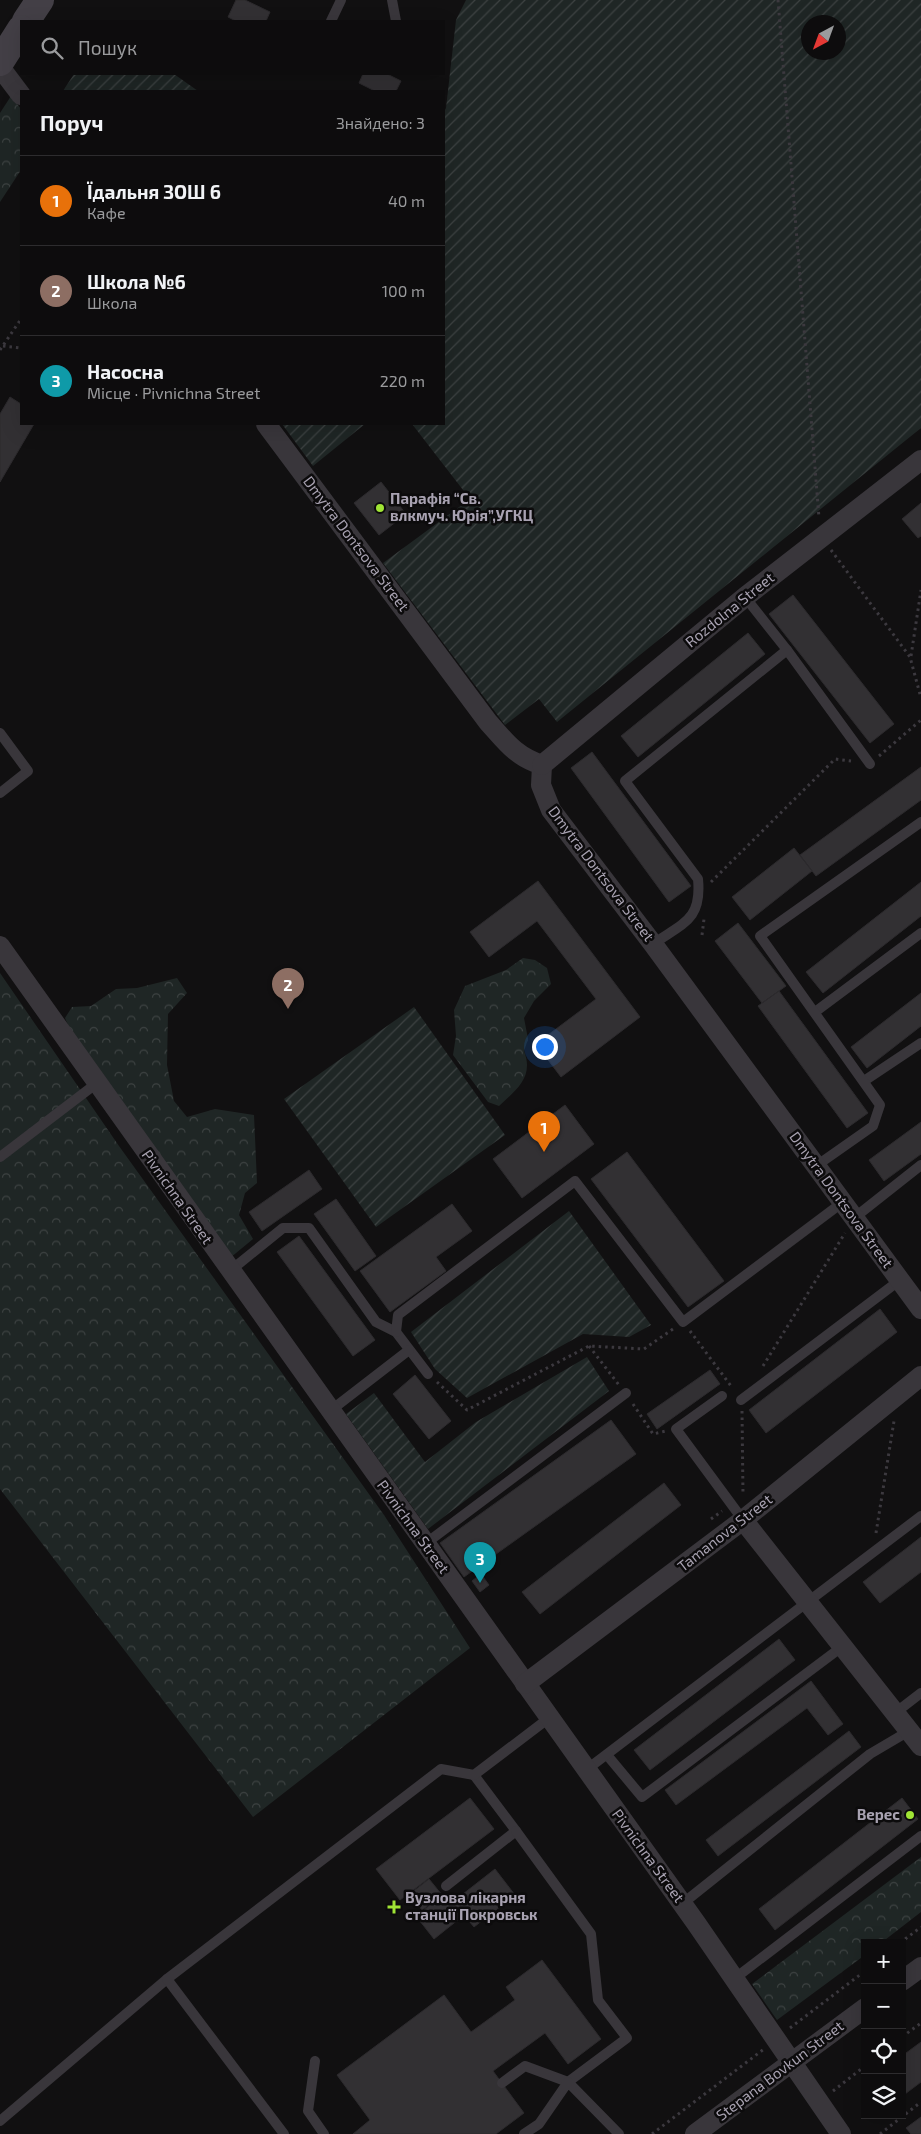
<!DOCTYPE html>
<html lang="uk">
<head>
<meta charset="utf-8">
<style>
  body { margin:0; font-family:"Exo 2",sans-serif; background:#1b1a1b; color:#f1f3f6 }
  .controls { position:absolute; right:15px; bottom:15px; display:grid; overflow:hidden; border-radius:0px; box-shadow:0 5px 20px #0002 }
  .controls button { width:45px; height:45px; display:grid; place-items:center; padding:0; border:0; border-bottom:1px solid #2d2c2e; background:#0d0c0d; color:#f1f3f6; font:25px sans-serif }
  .compass { position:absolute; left:801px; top:15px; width:45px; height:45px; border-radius:50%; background:#0d0c0d; box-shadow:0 5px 20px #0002; rotate:221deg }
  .you { position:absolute; left:544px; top:1046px; width:18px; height:18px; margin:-12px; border:4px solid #fff; border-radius:50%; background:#1a73e8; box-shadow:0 0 0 8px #1a73e833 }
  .badge { display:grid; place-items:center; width:32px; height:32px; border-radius:50%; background:#b45309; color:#fff; font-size:16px; font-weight:700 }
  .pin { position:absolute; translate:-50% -41px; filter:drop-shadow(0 1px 2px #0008) }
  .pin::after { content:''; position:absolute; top:26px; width:18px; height:15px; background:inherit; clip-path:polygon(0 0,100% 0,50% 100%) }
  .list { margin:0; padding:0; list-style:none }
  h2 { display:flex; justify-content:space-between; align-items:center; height:65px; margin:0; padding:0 20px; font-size:21px }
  h2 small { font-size:16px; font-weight:400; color:#9a9b9d }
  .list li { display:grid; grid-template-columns:32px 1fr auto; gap:15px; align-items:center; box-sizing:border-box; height:90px; padding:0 20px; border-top:1px solid #2d2c2e }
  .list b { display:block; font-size:19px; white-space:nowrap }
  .list p { margin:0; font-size:16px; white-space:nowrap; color:#9a9b9d }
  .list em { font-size:16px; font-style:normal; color:#9a9b9d }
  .icon { flex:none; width:28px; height:28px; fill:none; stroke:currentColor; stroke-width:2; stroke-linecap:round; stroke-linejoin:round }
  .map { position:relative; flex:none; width:921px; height:2134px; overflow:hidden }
  .search { position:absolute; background:#0d0c0d; box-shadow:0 5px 20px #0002; left:20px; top:20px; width:425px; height:55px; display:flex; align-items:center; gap:12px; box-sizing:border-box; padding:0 18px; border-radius:0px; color:#9a9b9d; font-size:19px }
  .panel { position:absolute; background:#0d0c0d; box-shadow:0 5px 20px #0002; left:20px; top:90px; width:425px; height:335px; border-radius:0px }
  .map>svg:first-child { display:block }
  .forest { fill:url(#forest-crowns) }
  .garden { fill:url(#garden-furrows); fill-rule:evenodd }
  .building { fill:#323033; stroke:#2c2a2d }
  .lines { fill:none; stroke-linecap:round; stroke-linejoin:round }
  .path { stroke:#3c393f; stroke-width:3; stroke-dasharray:2.5 4; stroke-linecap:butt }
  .service { stroke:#39363b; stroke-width:10 }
  .minor { stroke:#39363b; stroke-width:20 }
  .secondary { stroke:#433f46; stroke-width:28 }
  .poi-dot { fill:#a0e435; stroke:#0c0b0c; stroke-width:2 }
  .labels { text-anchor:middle; stroke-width:5; stroke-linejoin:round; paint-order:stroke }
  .poi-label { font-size:15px; font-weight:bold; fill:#a8a2b1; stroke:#0c0b0c; text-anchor:start }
  .street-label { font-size:15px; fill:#a8a2b1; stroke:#0c0b0c }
</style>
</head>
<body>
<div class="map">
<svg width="921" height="2134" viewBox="0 0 921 2134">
  <defs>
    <pattern id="forest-crowns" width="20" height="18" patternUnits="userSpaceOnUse" patternTransform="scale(1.25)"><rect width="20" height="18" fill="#1f2625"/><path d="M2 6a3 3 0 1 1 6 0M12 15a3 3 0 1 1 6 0" fill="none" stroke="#3d4242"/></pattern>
    <pattern id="garden-furrows" width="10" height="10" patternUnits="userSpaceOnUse" patternTransform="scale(1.25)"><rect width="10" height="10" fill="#1f2625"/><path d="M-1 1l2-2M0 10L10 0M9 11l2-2" fill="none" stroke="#3d4242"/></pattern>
  </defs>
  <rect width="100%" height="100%" fill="#111011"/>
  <!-- forest -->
  <g class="forest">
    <path d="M11,96L21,109V170L0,202V113Z"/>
    <path d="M523,958L535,960L547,968L551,984L534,1001L524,1018L528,1039L524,1051C534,1077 517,1089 499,1106L488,1102L453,1055L456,1036L454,1010L465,986L506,970Z"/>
    <path d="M0,973L119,1146L384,1515L470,1648L253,1817L0,1489Z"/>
    <path d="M177,978L187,993L168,1014L167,1065L174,1101L187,1117L215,1109L254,1115L257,1183L245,1193L239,1215L253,1239L230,1258L72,1034L65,1018L72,1007L91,1006L116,989L137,988Z"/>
    <path d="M921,1857V1912L881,1943H865V1955L777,2020L752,1984Z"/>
  </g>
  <!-- garden -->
  <g class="garden">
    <path d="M466,0H921V428L557,722L539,699L505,725L383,563L470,499L412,424H444V112L446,108L456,20ZM808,22H838V52H808Z"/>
    <path d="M74,74H174L198,91H63Z"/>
    <path d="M282,424H365L313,466Z"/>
    <path d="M414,1007L505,1135L376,1227L284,1099Z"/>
    <path d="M569,1211L651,1325L629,1337L583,1334L467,1398L435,1369L411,1332Z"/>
    <path d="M587,1357L609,1391L428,1529L346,1414L374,1393L425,1462L476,1422Z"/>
  </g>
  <!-- building -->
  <g class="building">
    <path d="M236,0H245L270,12L266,21H236L228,17Z"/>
    <path d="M363,74H387L401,81L396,91H375L359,83Z"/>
    <path d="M10,397L21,404V424H34L0,482V414Z"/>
    <path d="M381,482L406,514L379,535L354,503Z"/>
    <path d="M921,503V536L918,538L902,519Z"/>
    <path d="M793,595L894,724L870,743L769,614Z"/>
    <path d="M748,633L765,654L638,757L621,736Z"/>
    <path d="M592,752L691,886L669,902L571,768Z"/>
    <path d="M921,767V800L816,876L800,855Z"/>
    <path d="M794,848L812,871L750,920L732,897Z"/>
    <path d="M538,881L640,1017L561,1077L536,1044L596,999L537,921L489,957L470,932Z"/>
    <path d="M921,882V916L823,993L806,972Z"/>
    <path d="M738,923L786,986L762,1003L715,941Z"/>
    <path d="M779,991L868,1113L847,1128L758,1006Z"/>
    <path d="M921,993V1026L867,1068L851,1047Z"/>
    <path d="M565,1105L594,1144L522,1198L493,1159Z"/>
    <path d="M921,1122V1154L884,1181L869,1160Z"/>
    <path d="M627,1152L724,1281L688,1307L591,1179Z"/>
    <path d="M309,1170L322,1189L262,1231L249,1212Z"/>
    <path d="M336,1199L376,1256L355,1271L314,1214Z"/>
    <path d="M452,1204L472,1231L436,1257L446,1271L390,1312L360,1271Z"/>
    <path d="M299,1236L375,1340L353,1356L277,1252Z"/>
    <path d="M880,1309L897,1332L766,1433L749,1410Z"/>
    <path d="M710,1370L720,1384L657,1429L647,1414Z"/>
    <path d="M415,1375L451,1421L429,1439L393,1394Z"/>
    <path d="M611,1420L636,1454L464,1577L440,1543Z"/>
    <path d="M664,1483L681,1505L540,1614L522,1592Z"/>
    <path d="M921,1537V1572L880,1603L863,1582Z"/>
    <path d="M481,1574L489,1585L480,1592L472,1581Z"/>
    <path d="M779,1639L795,1660L650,1770L634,1750Z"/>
    <path d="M811,1681L843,1724L828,1735L807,1708L676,1805L665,1790Z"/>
    <path d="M849,1731L861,1747L718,1856L706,1840Z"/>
    <path d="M470,1798L494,1829L400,1900L376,1869Z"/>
    <path d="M902,1798L918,1819L775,1930L759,1909Z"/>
    <path d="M495,1869L515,1895L474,1927L464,1915L434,1939L416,1916L442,1896L449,1905Z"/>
    <path d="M429,1879L442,1895L422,1910L410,1894Z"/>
    <path d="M542,1960L601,2039L568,2064L545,2033L493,2071L524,2113L496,2134H353L370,2120L337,2075L444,1995L471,2032L515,2000L506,1987Z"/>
    <path d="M921,2042V2082L905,2094L902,2091V2056Z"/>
    <path d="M921,2117V2134H911L906,2128Z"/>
  </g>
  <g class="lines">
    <!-- path -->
    <g class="path">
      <path d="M778,0L819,518"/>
      <path d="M3,346L21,348"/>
      <path d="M0,350L21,319"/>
      <path d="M831,550L910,657L921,698"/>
      <path d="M911,656L921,590"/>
      <path d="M879,756L921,720"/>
      <path d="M711,882L835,759L851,761"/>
      <path d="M702,935L704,919"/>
      <path d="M690,1331L731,1386"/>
      <path d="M589,1346L619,1385"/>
      <path d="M763,1366L845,1233"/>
      <path d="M437,1382L467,1410L589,1346L644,1349L673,1329"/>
      <path d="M633,1404L653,1434L666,1431"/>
      <path d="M742,1411L743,1495"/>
      <path d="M711,1519L722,1511"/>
      <path d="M876,1533L894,1421"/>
      <path d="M900,1943L921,1927"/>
      <path d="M790,2028L865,1971"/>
      <path d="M902,2037L921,2023"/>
      <path d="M833,2091L865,2066"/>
      <path d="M652,2134L764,2049"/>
      <path d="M880,2134L921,2102"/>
    </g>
    <!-- service -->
    <g class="service">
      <path d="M392,0L396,21"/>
      <path d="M331,21L341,0"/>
      <path d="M787,650L870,764"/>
      <path d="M0,733L28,771L0,793"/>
      <path d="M653,944C683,923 702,920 698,879L625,781L787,650L745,597"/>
      <path d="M815,1012L921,933"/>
      <path d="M864,1081L921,1043"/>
      <path d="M0,1157L97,1083"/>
      <path d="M816,1166L873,1126L880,1105L760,936L921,822"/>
      <path d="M854,1218L921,1165"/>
      <path d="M230,1271L283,1228H309L376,1322L396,1332L428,1374"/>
      <path d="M396,1332L398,1315L575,1181L683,1322L843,1202"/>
      <path d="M722,1396L676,1429L743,1520"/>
      <path d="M741,1400L900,1280"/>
      <path d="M330,1411L409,1350"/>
      <path d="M425,1544L626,1393"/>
      <path d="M895,1713L921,1693"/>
      <path d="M607,1755L642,1797L843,1646"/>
      <path d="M586,1770L921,1516"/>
      <path d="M446,1886L516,1831L474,1775"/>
      <path d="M682,1904L870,1754L909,1731"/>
      <path d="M734,1979L921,1836"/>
      <path d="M315,2061L308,2111L324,2134"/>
      <path d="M502,2083L525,2066L568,2082L627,2038L598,2000L591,1934L516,1831"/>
      <path d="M0,2121L167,1979"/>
      <path d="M284,2134L167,1979L441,1769L474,1775L549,1718"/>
      <path d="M524,2134L539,2124L568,2082L619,2134"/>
    </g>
    <!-- minor -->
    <g class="minor">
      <path d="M0,67L21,95"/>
      <path d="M266,424L488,722C506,742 515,756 542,765L541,785L551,810L653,944L921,1309"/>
      <path d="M542,765L745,597L921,460"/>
      <path d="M0,946L696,1923L841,2134"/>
      <path d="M743,1520L921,1746"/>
      <path d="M525,1684L743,1520L921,1376"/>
      <path d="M902,1981L921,1967"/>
      <path d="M695,2134L865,2008"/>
    </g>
    <!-- secondary -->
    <g class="secondary">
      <path d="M26,21L40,0"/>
      <path d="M0,62L21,29"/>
    </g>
  </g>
  <!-- markers -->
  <g class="poi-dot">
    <circle cx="380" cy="508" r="5"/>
    <circle cx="910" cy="1815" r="5"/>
    <path d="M391.5 1899.5h5v5h5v5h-5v5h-5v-5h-5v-5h5z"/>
  </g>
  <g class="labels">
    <!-- poi labels -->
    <g class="poi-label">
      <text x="390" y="504">Парафія “Св.<tspan x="390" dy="17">влкмуч. Юрія”,УГКЦ</tspan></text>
      <text x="900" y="1820" text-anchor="end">Верес</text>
      <text x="405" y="1903">Вузлова лікарня<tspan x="405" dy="17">станції Покровськ</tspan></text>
    </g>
    <!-- street labels -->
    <g class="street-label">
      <text transform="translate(356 544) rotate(53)" y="5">Dmytra Dontsova Street</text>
      <text transform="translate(730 610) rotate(-39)" y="5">Rozdolna Street</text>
      <text transform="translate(601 874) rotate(53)" y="5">Dmytra Dontsova Street</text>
      <text transform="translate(177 1197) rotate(55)" y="5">Pivnichna Street</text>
      <text transform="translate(841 1200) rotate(54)" y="5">Dmytra Dontsova Street</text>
      <text transform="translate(413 1527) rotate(54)" y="5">Pivnichna Street</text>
      <text transform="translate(725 1533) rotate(-38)" y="5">Tamanova Street</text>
      <text transform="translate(648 1856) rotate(54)" y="5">Pivnichna Street</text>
      <text transform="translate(780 2071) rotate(-37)" y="5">Stepana Bovkun Street</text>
    </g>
  </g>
</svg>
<div class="controls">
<button>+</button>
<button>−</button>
<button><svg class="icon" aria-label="locate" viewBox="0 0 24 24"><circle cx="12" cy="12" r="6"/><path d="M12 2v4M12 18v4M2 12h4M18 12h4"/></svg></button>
<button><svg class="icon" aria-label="layers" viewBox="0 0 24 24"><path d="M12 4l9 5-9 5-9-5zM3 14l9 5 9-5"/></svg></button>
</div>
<svg class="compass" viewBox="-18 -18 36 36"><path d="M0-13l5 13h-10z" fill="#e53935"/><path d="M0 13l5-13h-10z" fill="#9a9b9d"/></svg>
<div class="you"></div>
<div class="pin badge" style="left:544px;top:1152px;background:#e8710a">1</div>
<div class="pin badge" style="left:288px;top:1009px;background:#8d6e63">2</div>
<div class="pin badge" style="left:480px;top:1583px;background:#0f9aa8">3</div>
<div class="search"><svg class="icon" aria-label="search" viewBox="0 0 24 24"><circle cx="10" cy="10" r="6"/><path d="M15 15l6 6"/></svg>Пошук</div>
<section class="panel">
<h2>Поруч<small>Знайдено: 3</small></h2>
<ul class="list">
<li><span class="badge" style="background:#e8710a">1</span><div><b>Їдальня ЗОШ 6</b><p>Кафе</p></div><em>40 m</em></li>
<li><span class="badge" style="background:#8d6e63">2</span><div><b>Школа №6</b><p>Школа</p></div><em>100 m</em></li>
<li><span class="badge" style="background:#0f9aa8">3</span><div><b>Насосна</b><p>Місце · Pivnichna Street</p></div><em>220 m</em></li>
</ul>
</section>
</div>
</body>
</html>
